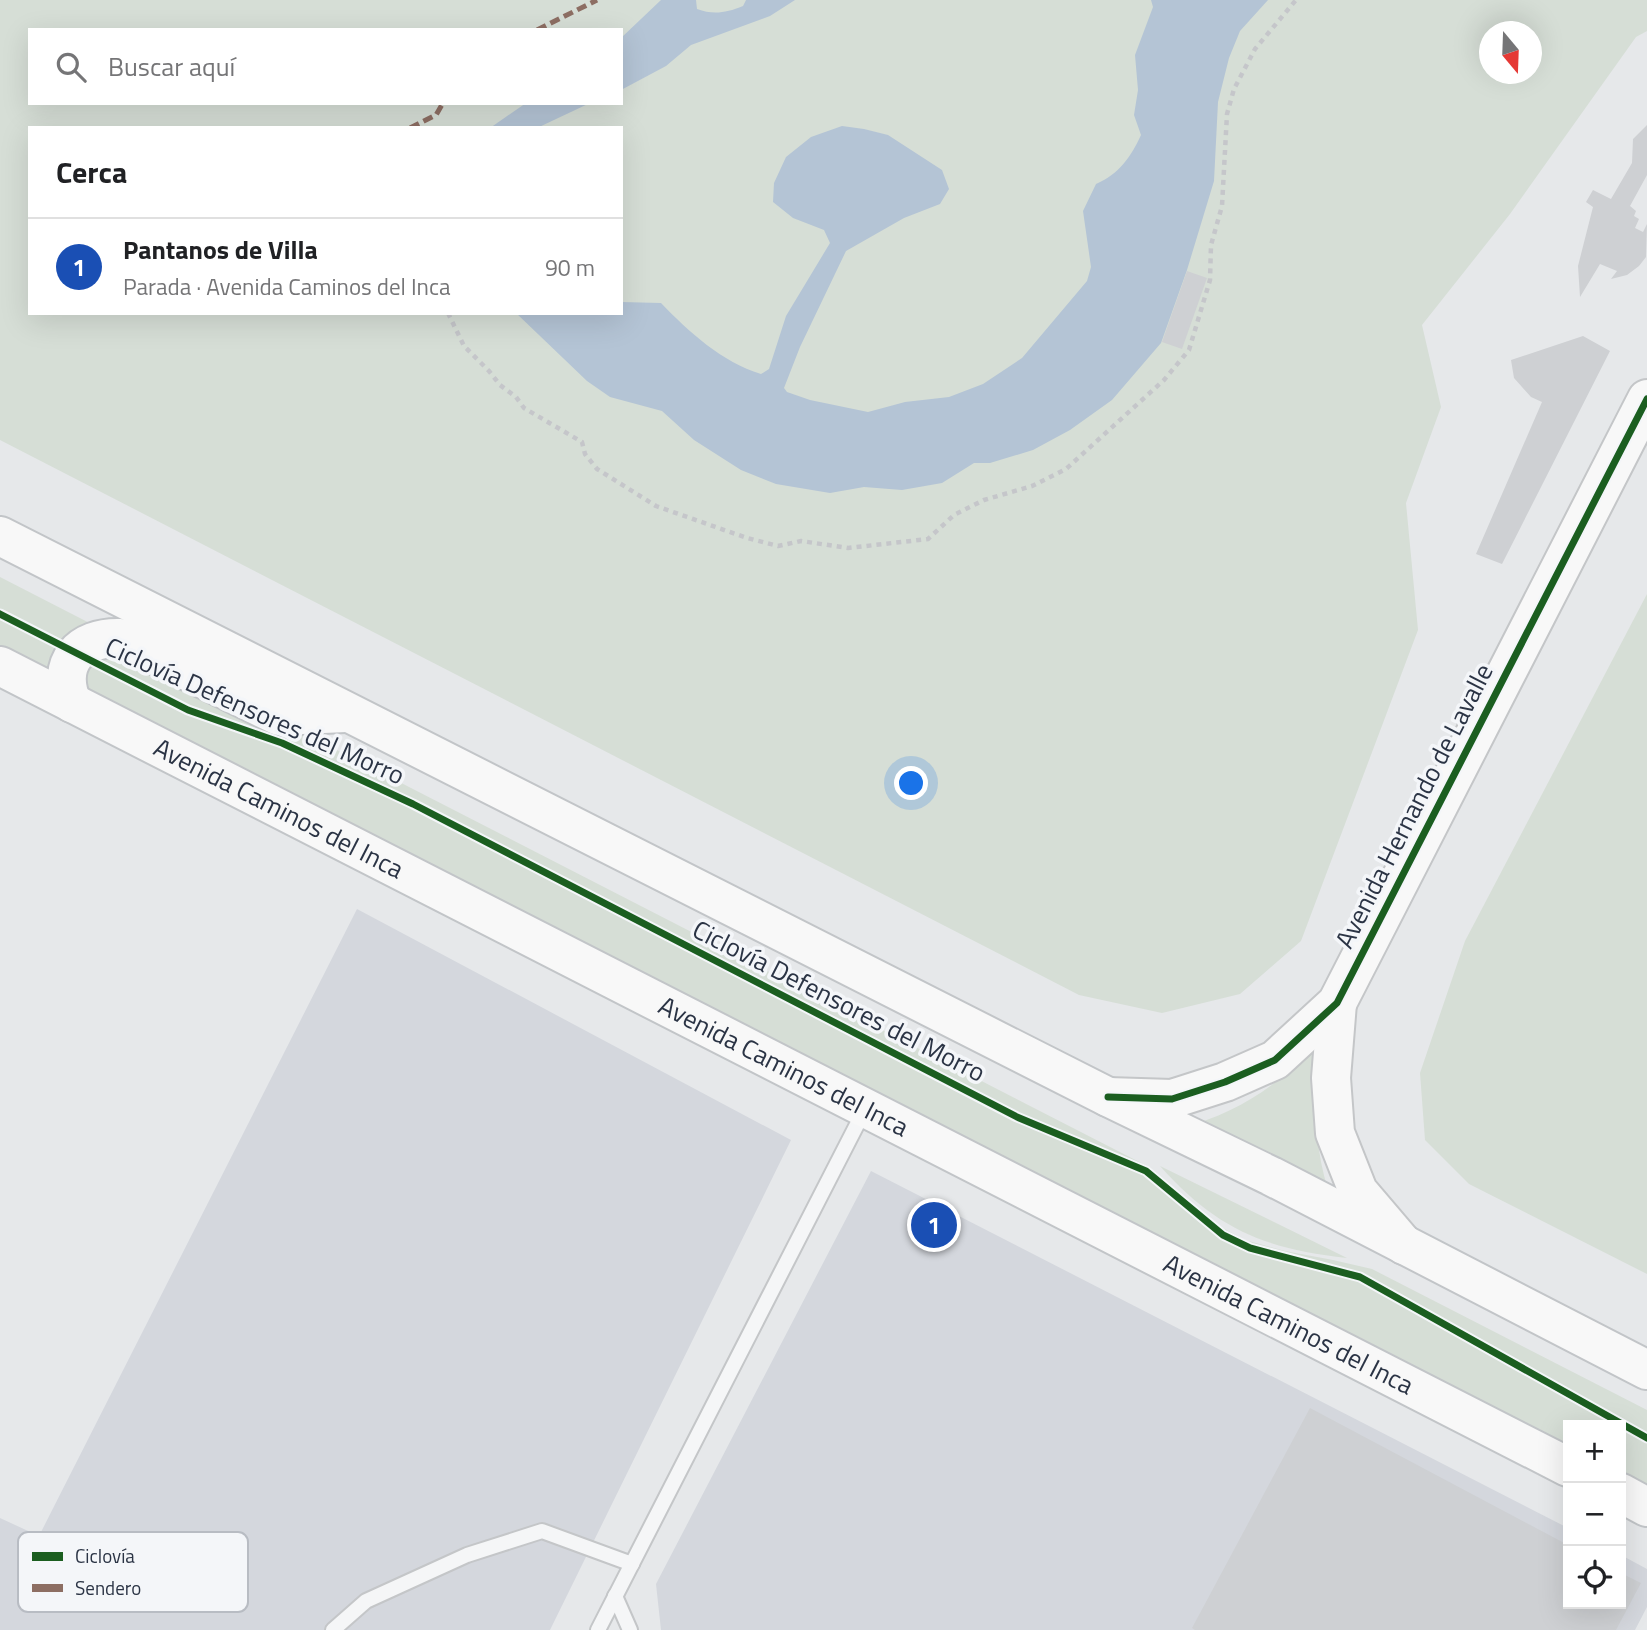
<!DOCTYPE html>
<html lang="es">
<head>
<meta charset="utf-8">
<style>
  body { margin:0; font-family:"Titillium Web",sans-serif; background:#f2f2f2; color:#202124 }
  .controls { position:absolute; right:21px; bottom:21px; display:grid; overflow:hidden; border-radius:0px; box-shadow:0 7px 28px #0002 }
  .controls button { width:63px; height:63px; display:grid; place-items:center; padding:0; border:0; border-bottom:2px solid #e0e0e0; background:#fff; color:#202124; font:35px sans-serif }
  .compass { position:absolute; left:1479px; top:21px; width:63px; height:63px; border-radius:50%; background:#fff; box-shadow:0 7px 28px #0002; rotate:161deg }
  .you { position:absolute; left:912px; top:784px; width:24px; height:24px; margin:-18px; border:5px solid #fff; border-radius:50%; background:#1a73e8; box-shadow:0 0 0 10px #1a73e833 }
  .badge { display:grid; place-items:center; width:46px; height:46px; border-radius:50%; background:#6c737f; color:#fff; font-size:23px; font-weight:700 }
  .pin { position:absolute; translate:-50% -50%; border:4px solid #fff; box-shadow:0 2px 7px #0006 }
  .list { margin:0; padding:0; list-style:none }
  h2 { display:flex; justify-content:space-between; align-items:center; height:91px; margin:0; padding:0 28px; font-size:30px }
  h2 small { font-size:23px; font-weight:400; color:#757577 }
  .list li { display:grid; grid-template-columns:46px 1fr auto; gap:21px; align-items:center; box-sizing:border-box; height:98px; padding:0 28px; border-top:2px solid #e0e0e0 }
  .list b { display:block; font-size:26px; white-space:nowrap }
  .list p { margin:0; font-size:23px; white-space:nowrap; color:#757577 }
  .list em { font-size:23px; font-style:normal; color:#757577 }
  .icon { flex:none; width:38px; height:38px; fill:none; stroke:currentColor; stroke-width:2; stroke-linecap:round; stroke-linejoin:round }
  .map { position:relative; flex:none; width:1647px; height:1630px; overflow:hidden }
  .search { position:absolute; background:#fff; box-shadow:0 7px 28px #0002; left:28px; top:28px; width:595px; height:77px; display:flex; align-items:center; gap:18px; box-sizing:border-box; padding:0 24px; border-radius:0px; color:#757577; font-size:26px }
  .panel { position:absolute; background:#fff; box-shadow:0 7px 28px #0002; left:28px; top:126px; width:595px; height:189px; border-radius:0px }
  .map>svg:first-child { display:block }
  .built { fill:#d4d7dd }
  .green { fill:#d6ded6; fill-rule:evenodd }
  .water { fill:#b4c4d5 }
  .building { fill:#ced0d3 }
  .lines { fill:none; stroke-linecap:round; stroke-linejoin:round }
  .lane-casing { stroke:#c4c6c8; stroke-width:18 }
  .secondary-casing { stroke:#c4c6c8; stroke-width:42 }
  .primary-casing { stroke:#c2c5c8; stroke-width:42 }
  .path { stroke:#c5c6ca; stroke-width:4.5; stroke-dasharray:5 5; stroke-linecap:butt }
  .lane { stroke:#f5f6f7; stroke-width:14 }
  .secondary { stroke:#f8f8f8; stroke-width:38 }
  .primary { stroke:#f8f8f8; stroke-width:38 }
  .quiet { stroke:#8d6e63; stroke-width:5; stroke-dasharray:10 5; stroke-linecap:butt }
  .cycleway-casing { stroke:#f4f6f9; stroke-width:11 }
  .cycleway { stroke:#1b5e20; stroke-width:7 }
  .labels { text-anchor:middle; stroke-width:7; stroke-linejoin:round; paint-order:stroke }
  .street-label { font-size:26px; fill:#2b3445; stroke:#f4f6f9 }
  .key { fill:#f4f6f9; stroke:#b8bcc3; stroke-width:2 }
  .key-label { font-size:19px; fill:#2b3445 }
</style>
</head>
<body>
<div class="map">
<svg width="1647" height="1630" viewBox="0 0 1647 1630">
  <rect width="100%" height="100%" fill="#e6e8ea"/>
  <!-- built -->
  <g class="built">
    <path d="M357,909L791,1140L550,1630H0V1518L39,1536Z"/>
    <path d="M871,1171L1568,1528V1604H1621V1555L1647,1569V1607L1635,1630H661L656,1584Z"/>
  </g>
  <!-- green -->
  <g class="green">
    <path d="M0,0H1647V31L1636,37L1510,214L1422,325L1441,407L1406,503L1418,630L1301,941L1240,994L1162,1013L1079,995L0,440ZM30,30H621V103H30ZM1490,32H1532V74H1490ZM30,128H621V313H30Z"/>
    <path d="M0,577L1151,1168L1221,1227L1245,1240L1285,1251L1333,1260L1372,1269L1647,1410V1486L1621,1473V1425H1568V1446L0,653Z"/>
    <path d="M1647,594V1274L1469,1184L1425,1140L1420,1073L1465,941Z"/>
    <path d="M1318,1042C1315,1102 1312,1145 1332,1202L1182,1128C1237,1113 1280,1085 1318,1042Z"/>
    <path d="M1160,1166L1347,1258C1265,1249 1216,1229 1160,1166Z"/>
  </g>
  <!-- water -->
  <g class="water">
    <path d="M661,0H696L697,9C713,15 726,13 743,6L746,0H795L770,16L691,45L666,66L621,90V38Z"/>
    <path d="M1151,0H1268L1240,31L1229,58L1218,102L1214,181L1187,270L1161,343L1112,400L1070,430L1033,450L990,463H974L942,483L902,490L864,487L830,493L776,484L741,470L694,440L662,411L610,397L587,381L516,313H621V302L661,303C689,332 722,362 761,374L769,369L786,316L830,243L824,230L793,218L773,202L774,183L786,157L811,137L842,126L864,129L888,135L942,170L949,189L940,204L904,218L846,251L800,347L784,388L787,392L810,400L868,412L905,402L949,397L983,384L1022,358L1087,281L1091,267L1083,211L1096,184C1119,174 1131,157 1141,135L1134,115L1138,90L1135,55L1153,7Z"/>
    <path d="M526,103H590L537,128H490Z"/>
  </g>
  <!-- building -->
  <g class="building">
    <path d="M1647,125V175L1630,206L1636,211L1634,216L1639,219L1635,228L1643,232L1647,224L1646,257L1639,266L1627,275L1611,279L1617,271L1600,264L1580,297L1578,266L1593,207L1586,202L1593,190L1611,199L1632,163L1633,139Z"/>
    <path d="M1187,271L1207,278L1182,349L1162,342Z"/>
    <path d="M1583,336L1610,351L1502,564L1476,554L1542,402L1531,397L1514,378L1511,360Z"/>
    <path d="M1310,1408L1568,1545V1604H1621V1573L1641,1583L1616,1630H1195L1192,1628Z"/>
  </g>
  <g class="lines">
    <!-- lane casing -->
    <g class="lane-casing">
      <g id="lane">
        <path d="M615,1596L630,1630"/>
        <path d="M333,1630L366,1601L467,1555L542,1531L632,1564"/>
        <path d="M598,1630L865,1109"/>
      </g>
    </g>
    <!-- secondary casing -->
    <g class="secondary-casing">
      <g id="secondary">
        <path d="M1337,1003L1331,1078L1335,1133L1358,1191L1404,1245"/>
        <path d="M1108,1097L1172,1099L1225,1082L1275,1060L1337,1003L1647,399"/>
      </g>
    </g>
    <!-- primary casing -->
    <g class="primary-casing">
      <g id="primary">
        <path d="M0,536L1108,1097L1271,1176L1647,1370"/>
        <path id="s1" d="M0,666L1568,1467"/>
        <path d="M72,703C56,663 79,637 120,638L279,716L345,713"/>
        <path d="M1621,1493L1647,1507"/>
      </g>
    </g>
    <!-- path -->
    <path class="path" d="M448,313L464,346L489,371L500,385L516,397L524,408L582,442L585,454L597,469L656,506L747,538L778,546L801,541L848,548L928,539L954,515L984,500L1032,486L1066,469L1164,380L1189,350L1210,280L1211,245L1222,206L1227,114L1234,89L1255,49L1296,0"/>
    <!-- lane -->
    <use href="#lane" class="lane"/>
    <!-- secondary -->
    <use href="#secondary" class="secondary"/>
    <!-- primary -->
    <use href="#primary" class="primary"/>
    <!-- quiet -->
    <g class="quiet">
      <path d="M537,30L597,0"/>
      <path d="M410,128L436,115L443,103"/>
    </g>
    <!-- cycleway casing -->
    <g class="cycleway-casing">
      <g id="cycleway">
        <path d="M0,614L188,710L282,743L413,804L1017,1117L1146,1171L1223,1235L1250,1248L1360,1277L1647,1438"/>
        <path d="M1108,1097L1172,1099L1225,1082L1275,1060L1337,1003L1647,399"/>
      </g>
    </g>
    <!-- cycleway -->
    <use href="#cycleway" class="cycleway"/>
  </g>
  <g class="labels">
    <!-- street labels -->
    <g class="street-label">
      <text transform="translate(255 711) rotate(24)" y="9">Ciclovía Defensores del Morro</text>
      <text transform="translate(1414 806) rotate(-63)" y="9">Avenida Hernando de Lavalle</text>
      <text dy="9" stroke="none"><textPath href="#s1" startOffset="313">Avenida Caminos del Inca</textPath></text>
      <text transform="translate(839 1001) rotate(27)" y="9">Ciclovía Defensores del Morro</text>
      <text dy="9" stroke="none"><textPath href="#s1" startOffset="880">Avenida Caminos del Inca</textPath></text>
      <text dy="9" stroke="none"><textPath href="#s1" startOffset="1447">Avenida Caminos del Inca</textPath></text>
    </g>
  </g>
  <!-- legend -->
  <rect x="18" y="1532" width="230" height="80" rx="10" class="key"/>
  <rect x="32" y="1552" width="31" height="9" fill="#1b5e20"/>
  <rect x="32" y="1584" width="31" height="8" fill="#8d6e63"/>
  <g class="key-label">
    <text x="75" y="1563">Ciclovía</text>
    <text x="75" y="1595">Sendero</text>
  </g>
</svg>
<div class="controls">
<button>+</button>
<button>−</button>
<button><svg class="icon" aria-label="locate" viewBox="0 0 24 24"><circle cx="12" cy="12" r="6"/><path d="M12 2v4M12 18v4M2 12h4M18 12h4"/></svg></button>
</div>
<svg class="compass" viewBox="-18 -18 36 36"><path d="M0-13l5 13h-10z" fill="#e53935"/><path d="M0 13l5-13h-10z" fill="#757577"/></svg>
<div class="you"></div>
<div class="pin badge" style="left:934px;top:1225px;background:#1a4fb4">1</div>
<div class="search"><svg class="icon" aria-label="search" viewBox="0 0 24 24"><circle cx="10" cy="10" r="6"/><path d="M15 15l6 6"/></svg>Buscar aquí</div>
<section class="panel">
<h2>Cerca<small></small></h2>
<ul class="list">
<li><span class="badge" style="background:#1a4fb4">1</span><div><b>Pantanos de Villa</b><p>Parada · Avenida Caminos del Inca</p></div><em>90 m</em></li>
</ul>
</section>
</div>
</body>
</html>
